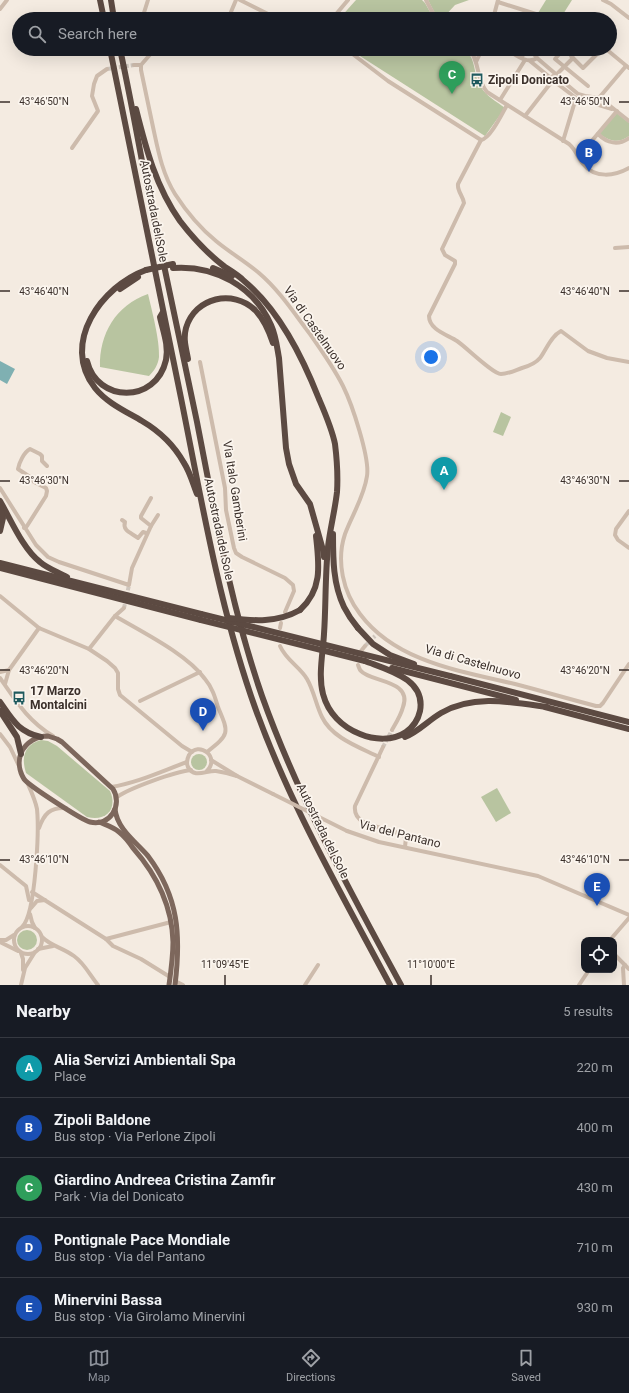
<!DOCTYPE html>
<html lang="en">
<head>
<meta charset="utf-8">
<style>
  body { margin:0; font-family:Roboto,sans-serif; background:#242831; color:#f1f3f6 }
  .controls { position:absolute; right:12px; bottom:12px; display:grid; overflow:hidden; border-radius:8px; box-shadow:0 4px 16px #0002 }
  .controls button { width:36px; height:36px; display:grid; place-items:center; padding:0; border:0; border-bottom:1px solid #363941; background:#171b24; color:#f1f3f6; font:20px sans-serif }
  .you { position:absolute; left:431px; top:357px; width:14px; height:14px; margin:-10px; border:3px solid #fff; border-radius:50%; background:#1a73e8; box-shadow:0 0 0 6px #1a73e833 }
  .badge { display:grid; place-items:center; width:26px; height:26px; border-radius:50%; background:#8c9099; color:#fff; font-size:13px; font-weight:700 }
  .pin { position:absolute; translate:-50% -33px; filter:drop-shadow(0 1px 2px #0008) }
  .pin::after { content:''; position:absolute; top:21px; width:14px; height:12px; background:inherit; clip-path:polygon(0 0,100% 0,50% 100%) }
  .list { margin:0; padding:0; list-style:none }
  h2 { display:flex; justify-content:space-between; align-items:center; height:52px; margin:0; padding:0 16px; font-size:17px }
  h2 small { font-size:13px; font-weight:400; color:#9ea1a6 }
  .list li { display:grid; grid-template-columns:26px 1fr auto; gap:12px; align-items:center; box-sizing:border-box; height:60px; padding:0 16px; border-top:1px solid #363941 }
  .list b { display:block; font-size:15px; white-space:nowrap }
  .list p { margin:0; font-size:13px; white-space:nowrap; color:#9ea1a6 }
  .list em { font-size:13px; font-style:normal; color:#9ea1a6 }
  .icon { flex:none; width:22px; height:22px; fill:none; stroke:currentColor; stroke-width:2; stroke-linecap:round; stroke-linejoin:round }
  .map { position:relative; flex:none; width:629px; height:985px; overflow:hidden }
  .search { position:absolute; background:#171b24; box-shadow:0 4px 16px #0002; left:12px; right:12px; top:12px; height:44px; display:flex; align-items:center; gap:10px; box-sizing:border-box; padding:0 14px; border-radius:22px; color:#9ea1a6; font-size:15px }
  .sheet { height:352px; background:#171b24 }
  nav { display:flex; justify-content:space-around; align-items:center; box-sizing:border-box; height:56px; border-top:1px solid #363941; background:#171b24; font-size:11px; color:#9ea1a6 }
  nav a { display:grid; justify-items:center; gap:2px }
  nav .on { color:#8c9099 }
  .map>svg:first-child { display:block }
  .green { fill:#b8c4a0 }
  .water { fill:#7fb0b2 }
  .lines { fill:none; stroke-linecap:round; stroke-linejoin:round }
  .minor-tunnel { stroke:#cfc6bd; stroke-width:4; stroke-dasharray:4 2; stroke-linecap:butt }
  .minor { stroke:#cdbbac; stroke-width:4 }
  .major { stroke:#7d675c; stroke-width:5 }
  .highway { stroke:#5c4a42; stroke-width:6 }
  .minor-bridge { stroke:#cdbbac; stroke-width:4 }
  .highway-bridge { stroke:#5c4a42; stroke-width:6 }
  .ticks { fill:none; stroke:#3b302b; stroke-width:1.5 }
  .labels { text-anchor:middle; stroke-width:3.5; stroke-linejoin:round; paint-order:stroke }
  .poi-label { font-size:12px; font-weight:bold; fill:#3b302b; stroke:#fbf5ee; text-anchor:start }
  .street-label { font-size:12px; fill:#3b302b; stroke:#fbf5ee }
  .ticks-label { font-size:10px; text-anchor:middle; fill:#3b302b; stroke:#fbf5ee; stroke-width:3.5; stroke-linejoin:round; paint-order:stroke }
</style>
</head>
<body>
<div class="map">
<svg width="629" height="985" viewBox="0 0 629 985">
  <rect width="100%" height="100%" fill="#f4ebe1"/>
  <!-- green -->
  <g class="green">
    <path d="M356,0H422L425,3L434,19H339Z"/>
    <path d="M428,0H469L455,5L443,18L438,19Z"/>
    <path d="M546,0H572L560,19H543L538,13Z"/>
    <path d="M349,49H465C477,60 473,76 481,87C486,96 496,101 505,108L485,136Z"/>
    <path d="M617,113L629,123V136C617,144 611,141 599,134Z"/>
    <path d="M148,294C152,311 160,341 159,357C158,365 154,371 149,376L100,367C99,334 116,305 148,294Z"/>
    <path d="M501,412L511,417L503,436L493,432Z"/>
    <path d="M41,740L48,741L57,746L110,791C118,809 106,822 87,817L26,773C21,757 24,745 41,740Z"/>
    <circle cx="199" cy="762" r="8"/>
    <path d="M497,788L511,813L496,822L481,797Z"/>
    <circle cx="27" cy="940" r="10"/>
  </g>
  <!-- water -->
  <path class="water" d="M0,361L15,369L7,384L0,380Z"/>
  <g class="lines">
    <!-- minor-tunnel -->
    <g class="minor-tunnel">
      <path d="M107,69L134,65"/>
      <path d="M124,608L129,585"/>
      <path d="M365,646L375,636"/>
      <path d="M383,747L392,730"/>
    </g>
    <!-- minor -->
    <g class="minor">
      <path d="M240,0L278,19"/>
      <path d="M426,0L436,19"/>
      <path d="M603,0L611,4L629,18"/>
      <path d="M498,2L539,15"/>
      <path d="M0,9L7,0"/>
      <path d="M142,19L148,0"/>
      <path d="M228,19L236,0"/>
      <path d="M332,19L348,0"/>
      <path d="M493,19L498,0"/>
      <path d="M153,49L160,51L179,49"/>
      <path d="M346,49L388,81L481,140C490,139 502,114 507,105"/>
      <path d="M469,49C480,61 476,80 487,92L569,144C576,150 578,158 583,164C595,179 615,176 629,168"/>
      <path d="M506,49C515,54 527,65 537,58L534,54L528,51L523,54L522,58"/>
      <path d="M516,49L526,52"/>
      <path d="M579,49L571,56L583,68L602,49"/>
      <path d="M606,49L629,68"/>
      <path d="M562,51L555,59L588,86"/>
      <path d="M537,58L558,76V80L555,82L552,78L553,76L555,75"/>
      <path d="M530,61L552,79"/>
      <path d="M476,62L482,49"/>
      <path d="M134,65H141"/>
      <path d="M141,65V70C145,89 149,108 153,127C158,150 162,173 175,194C186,211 200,228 216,241C229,252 245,261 259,273C279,290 294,313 310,334C322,351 334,368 343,386C352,404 370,458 367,476C364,497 352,515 345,534C336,561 343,592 360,614C396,662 460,671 515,684C542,691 569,699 596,706H600L603,703L629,664"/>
      <path d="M141,65L154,50"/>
      <path d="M556,75L573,58"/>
      <path d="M559,78L578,94L585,96L600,98L629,121"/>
      <path d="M555,82L576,98L612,109"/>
      <path d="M598,99L626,66"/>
      <path d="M500,100L525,60"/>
      <path d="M525,116L553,80"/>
      <path d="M598,134C607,143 618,146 629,138"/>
      <path d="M481,140L458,184C457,191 463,196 464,203L442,249L445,255L455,261V264L429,316C429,330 448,335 457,341C466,347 493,374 501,374C508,374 516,370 522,368C529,366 535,364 540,358C546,350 551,336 561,331L588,351L607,358L629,362"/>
      <path d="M563,141L576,98"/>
      <path d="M72,148L98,111L92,96L94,84L97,76L107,69"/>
      <path d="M579,156L617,111"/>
      <path d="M615,248L629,247"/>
      <path d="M200,362L225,488L226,510L234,548L236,553L242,557L285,578L293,585L294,591L285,612"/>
      <path d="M0,488L36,545L48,557L59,562L129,585L132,568L151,526L141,518V516L151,498"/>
      <path d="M629,511L616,529L615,535L618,540L629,548"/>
      <path d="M122,520L125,522C122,531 132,533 138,538L143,532L146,533"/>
      <path d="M151,526L158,515"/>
      <path d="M24,528L27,526L46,496L47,491L46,488L34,482L30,477L18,469C19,463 24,452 30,449L40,454L42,456V461L47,466"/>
      <path d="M0,596L39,628L89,649L107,661L115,668L118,673V689L120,695L182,746L192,752"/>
      <path d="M115,616C142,632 187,654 205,679C212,687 215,697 218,707C229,733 230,734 207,752"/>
      <path d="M280,628L281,623"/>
      <path d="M280,646C286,660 300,667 307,679C314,691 316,705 322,717C332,738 359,747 379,757"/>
      <path d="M89,649L115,616L124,608"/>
      <path d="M361,651L365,646"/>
      <path d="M358,665C359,667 359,669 361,671C370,682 413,680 403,707C401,715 396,723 392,730"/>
      <path d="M0,672L9,670"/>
      <path d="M0,678C16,701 28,721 53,736"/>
      <path d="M5,684L9,670L39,628"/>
      <path d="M140,701L200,672"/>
      <path d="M0,734L10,747L19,766"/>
      <path d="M383,747L355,806C352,830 393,826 406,837L405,847"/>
      <path d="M211,760L237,776L273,794"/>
      <path d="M206,772C222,757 198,740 189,755C187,759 186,763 188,767C194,779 207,770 216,771C223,772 231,774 237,776"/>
      <path d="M111,787C137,783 162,771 187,762"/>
      <path d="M117,797C130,788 174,772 191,770"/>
      <path d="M39,828C44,814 50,807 66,808"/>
      <path d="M347,831L379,842L538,876L629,915"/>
      <path d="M0,865L26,886L29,900"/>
      <path d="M32,892L106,939L113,946L141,959L170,977"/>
      <path d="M31,908L37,901L45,900"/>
      <path d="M30,914L32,922L35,928"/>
      <circle cx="28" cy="940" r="14"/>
      <path d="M22,927C36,914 39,829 37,809C35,799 31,791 27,782"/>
      <path d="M42,937C51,946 63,948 74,956C84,963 90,975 98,985"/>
      <path d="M106,939L171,922"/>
      <path d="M0,940H6L14,935"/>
      <path d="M610,940L629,918"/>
      <path d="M0,942L18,951"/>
      <path d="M38,949L53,946"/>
      <path d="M21,953L23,959V970"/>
      <path d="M614,954L629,969"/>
      <path d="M175,981L183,985"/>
      <path d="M21,985L25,968L35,952"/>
      <path d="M305,985L318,965"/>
      <path d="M579,985L589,970"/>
      <path d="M624,985L623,968L625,965"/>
    </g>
    <!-- major -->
    <g class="major">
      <path d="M48,736L57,739L62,742L113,789C123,805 110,827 90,822C82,820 29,786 24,779C19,771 18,761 21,753C26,742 37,736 48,736Z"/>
      <path d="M115,809C117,829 136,842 148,856C179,897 181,936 175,985"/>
      <path d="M99,822C106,825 113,827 119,832C124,836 129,842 133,848C156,874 172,906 173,942C173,956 171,971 169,985"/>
    </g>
    <!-- highway -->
    <g class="highway">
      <path d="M100,0L104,19"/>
      <path d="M111,0L114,19"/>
      <path d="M110,49C133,165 158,281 181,398C201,498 218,599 251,696C285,796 340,891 390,985"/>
      <path d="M120,49C128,86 135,123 142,161C160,248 179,335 197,422C215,514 231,607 262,696C298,797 350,891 401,985"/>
      <path d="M136,109C146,149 156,187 180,221C193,238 208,254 225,267C231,271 238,275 243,280C279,310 302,356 319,399C325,413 332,429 335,444C337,460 338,476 337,492C335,510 330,529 328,547C325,576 326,605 324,634C323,653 318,675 323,694C328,713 342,727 360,734C374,740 393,741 406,732C413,727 418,720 420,711C426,679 388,670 365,661"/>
      <path d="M173,268C214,265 254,286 271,325C276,336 277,347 279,358L286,448L289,464L296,484L310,504L323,550L324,557"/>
      <path d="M213,268L232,276"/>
      <path d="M146,270C102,286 60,343 95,388C107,403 125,411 142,421C159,431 174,445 184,463C190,472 193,484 197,494"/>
      <path d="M120,289L138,277"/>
      <path d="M188,359C186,348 183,339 186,328C195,297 233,289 255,310C264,319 269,331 273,343"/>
      <path d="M87,361C97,403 156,404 166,360C169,346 163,331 160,317L163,312"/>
      <path d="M0,501C11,520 23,549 40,562C48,569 58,572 67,577"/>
      <path d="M0,507L3,518L0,531"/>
      <path d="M333,534C333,559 333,584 344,607C348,615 353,622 358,628"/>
      <path d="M0,563L201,614"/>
      <path d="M0,568L201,620"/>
      <path d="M300,610C323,589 319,564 316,536"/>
      <path d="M392,668L516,700"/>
      <path d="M450,676L629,722"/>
      <path d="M0,702C12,719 18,732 41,737"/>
      <path d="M545,707L629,729"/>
      <path d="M0,711L17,737L21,754"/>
      <path d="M405,737C418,732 429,720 441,713C473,694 512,702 547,707"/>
    </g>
    <!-- minor-bridge -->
    <path class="minor-bridge" d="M273,794L347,831"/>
    <!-- highway-bridge -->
    <g class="highway-bridge">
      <path d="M146,270L173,264"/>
      <path d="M201,614L450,676"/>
      <path d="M228,618C254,621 277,623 300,610"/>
      <path d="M201,620L365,661"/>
      <path d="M358,628L373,644L390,655L414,664"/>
    </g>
  </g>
  <!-- ticks -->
  <path class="ticks" d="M0,102H10M619,102H629M0,291H10M619,291H629M0,481H10M619,481H629M0,670H10M619,670H629M0,860H10M619,860H629M225,975V985M431,975V985"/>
  <!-- icons -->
  <defs>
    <g id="bus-bare" transform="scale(1.08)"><path d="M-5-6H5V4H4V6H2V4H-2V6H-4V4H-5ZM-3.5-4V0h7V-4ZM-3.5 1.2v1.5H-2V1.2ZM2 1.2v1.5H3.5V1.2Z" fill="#1f5a5e" stroke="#fbf5ee" stroke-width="2.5" paint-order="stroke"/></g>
  </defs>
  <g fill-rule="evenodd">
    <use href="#bus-bare" x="477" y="80"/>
    <use href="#bus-bare" x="19" y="698"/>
  </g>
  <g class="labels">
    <!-- poi labels -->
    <g class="poi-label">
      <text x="488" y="84">Zipoli Donicato</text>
      <text x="30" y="695">17 Marzo<tspan x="30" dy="14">Montalcini</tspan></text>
    </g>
    <!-- street labels -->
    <g class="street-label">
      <text transform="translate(154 211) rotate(79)" y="4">Autostrada del Sole</text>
      <text transform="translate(315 328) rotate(55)" y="4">Via di Castelnuovo</text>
      <text transform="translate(235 491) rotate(81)" y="4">Via Italo Gamberini</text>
      <text transform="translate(219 529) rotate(78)" y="4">Autostrada del Sole</text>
      <text transform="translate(473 662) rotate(16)" y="4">Via di Castelnuovo</text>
      <text transform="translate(323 831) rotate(64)" y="4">Autostrada del Sole</text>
      <text transform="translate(400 834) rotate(14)" y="4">Via del Pantano</text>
    </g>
  </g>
  <g class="ticks-label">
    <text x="44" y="105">43°46'50"N</text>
    <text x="585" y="105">43°46'50"N</text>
    <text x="44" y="295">43°46'40"N</text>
    <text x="585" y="295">43°46'40"N</text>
    <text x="44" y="484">43°46'30"N</text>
    <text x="585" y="484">43°46'30"N</text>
    <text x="44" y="674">43°46'20"N</text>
    <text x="585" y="674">43°46'20"N</text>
    <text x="44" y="863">43°46'10"N</text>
    <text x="585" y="863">43°46'10"N</text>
    <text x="225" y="968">11°09'45"E</text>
    <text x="431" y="968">11°10'00"E</text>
  </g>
</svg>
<div class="controls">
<button><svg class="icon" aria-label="locate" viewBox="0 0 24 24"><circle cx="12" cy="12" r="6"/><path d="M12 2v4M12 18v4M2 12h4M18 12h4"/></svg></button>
</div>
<div class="you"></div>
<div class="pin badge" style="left:444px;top:490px;background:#0f9aa8">A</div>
<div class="pin badge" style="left:589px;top:172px;background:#1a4fb4">B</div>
<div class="pin badge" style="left:452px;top:94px;background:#2e9e5b">C</div>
<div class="pin badge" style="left:203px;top:731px;background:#1a4fb4">D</div>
<div class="pin badge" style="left:597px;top:906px;background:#1a4fb4">E</div>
<div class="search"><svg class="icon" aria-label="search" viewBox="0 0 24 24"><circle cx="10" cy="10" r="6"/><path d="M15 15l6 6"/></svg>Search here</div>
</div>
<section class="sheet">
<h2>Nearby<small>5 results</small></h2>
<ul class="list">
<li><span class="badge" style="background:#0f9aa8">A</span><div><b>Alia Servizi Ambientali Spa</b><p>Place</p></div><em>220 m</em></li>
<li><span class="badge" style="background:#1a4fb4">B</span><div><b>Zipoli Baldone</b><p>Bus stop · Via Perlone Zipoli</p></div><em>400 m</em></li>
<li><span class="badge" style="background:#2e9e5b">C</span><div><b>Giardino Andreea Cristina Zamfir</b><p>Park · Via del Donicato</p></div><em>430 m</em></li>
<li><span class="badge" style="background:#1a4fb4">D</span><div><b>Pontignale Pace Mondiale</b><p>Bus stop · Via del Pantano</p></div><em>710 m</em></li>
<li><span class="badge" style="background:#1a4fb4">E</span><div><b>Minervini Bassa</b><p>Bus stop · Via Girolamo Minervini</p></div><em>930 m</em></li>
</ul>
</section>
<nav>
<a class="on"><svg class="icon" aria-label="map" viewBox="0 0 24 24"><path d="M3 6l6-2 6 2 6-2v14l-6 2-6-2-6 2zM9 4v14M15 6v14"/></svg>Map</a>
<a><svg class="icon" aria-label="directions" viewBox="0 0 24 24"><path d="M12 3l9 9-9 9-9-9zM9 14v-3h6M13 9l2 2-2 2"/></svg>Directions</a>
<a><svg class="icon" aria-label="saved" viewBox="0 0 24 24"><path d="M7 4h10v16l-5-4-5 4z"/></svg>Saved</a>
</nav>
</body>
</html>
